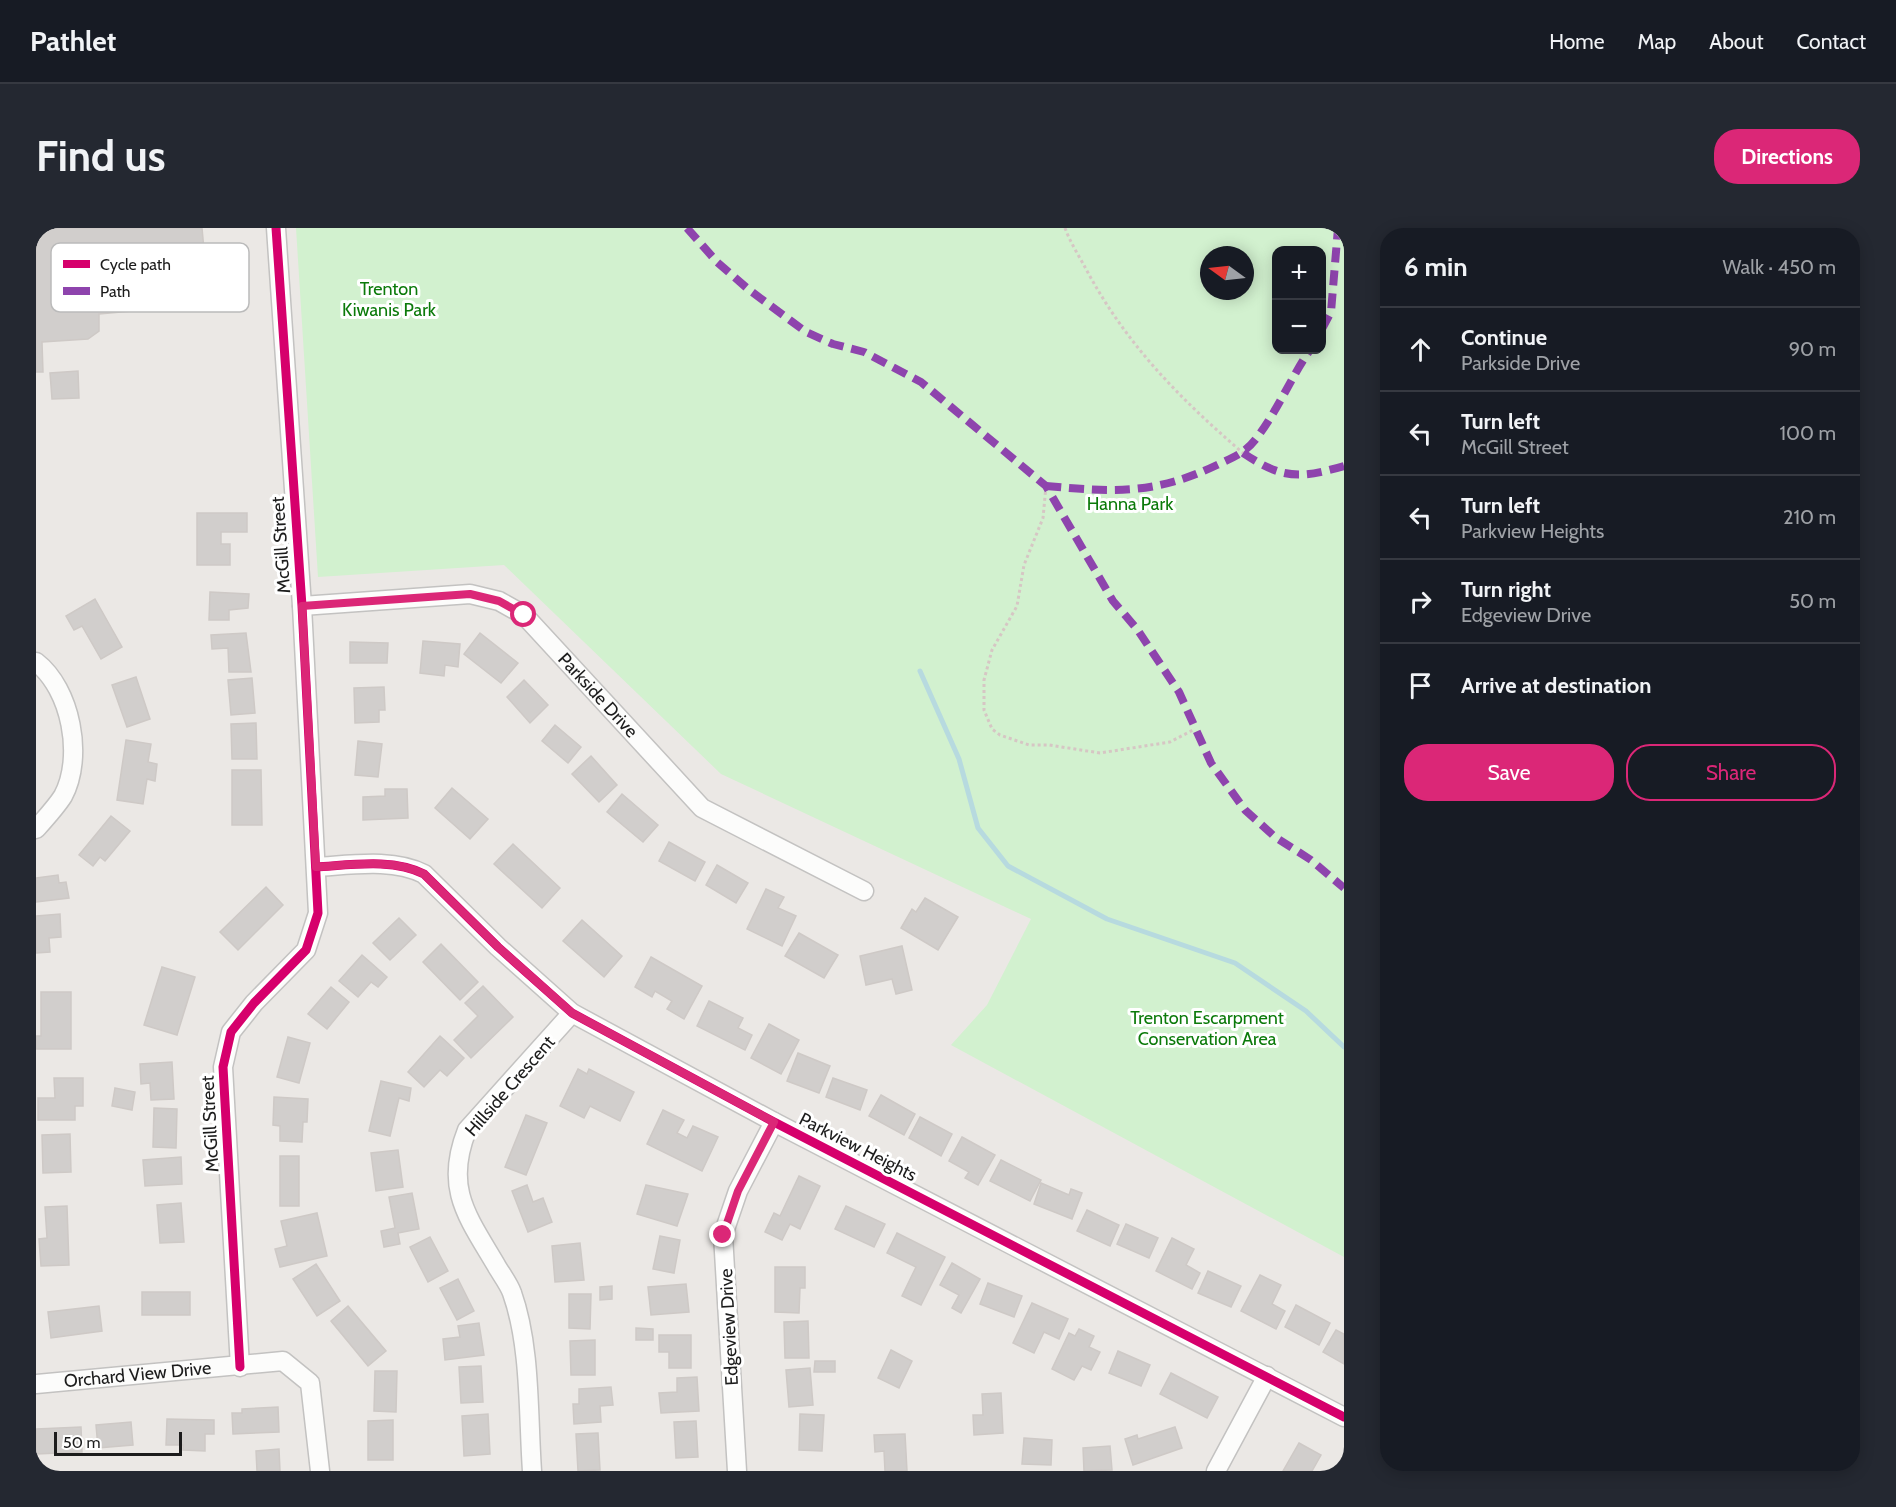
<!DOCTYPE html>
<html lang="en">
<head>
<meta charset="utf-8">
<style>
  body { margin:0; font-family:Cabin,sans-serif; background:#242831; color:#f1f3f6 }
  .controls { position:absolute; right:18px; top:18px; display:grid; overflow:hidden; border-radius:12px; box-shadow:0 3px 15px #0003 }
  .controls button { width:54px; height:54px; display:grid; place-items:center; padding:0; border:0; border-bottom:2px solid #363941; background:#171b24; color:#f1f3f6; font:30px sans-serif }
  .compass { position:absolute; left:1164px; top:18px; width:54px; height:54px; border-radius:50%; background:#171b24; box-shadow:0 3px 15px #0003; rotate:285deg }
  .scale { position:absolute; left:18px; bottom:15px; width:128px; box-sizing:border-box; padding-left:6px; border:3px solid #1c1c1c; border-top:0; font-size:16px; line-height:21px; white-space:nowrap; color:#1c1c1c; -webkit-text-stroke:4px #fff; paint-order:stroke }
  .stop { position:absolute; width:18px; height:18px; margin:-14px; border:4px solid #db2777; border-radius:50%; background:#fff }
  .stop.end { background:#db2777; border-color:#fff; box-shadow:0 2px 6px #0008 }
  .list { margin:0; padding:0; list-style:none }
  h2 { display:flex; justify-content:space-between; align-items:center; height:78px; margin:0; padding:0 24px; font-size:26px }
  h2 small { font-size:20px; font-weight:400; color:#9ea1a6 }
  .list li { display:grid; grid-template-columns:39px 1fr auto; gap:18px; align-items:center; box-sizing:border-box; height:84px; padding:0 24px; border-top:2px solid #363941 }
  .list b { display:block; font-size:22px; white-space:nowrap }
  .list p { margin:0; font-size:20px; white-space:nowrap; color:#9ea1a6 }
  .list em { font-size:20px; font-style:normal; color:#9ea1a6 }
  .actions { display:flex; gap:12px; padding:18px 24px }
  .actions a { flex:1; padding:14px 0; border:2px solid #db2777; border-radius:24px; text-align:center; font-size:21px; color:#db2777 }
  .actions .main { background:#db2777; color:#fff }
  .icon { flex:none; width:33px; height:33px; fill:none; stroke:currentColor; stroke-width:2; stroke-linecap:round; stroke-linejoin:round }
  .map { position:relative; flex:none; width:1308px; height:1243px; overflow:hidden; border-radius:24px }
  header { display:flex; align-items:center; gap:36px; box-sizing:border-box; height:84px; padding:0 30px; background:#171b24; border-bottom:2px solid #363941 }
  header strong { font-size:28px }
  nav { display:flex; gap:33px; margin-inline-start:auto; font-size:21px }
  .intro { display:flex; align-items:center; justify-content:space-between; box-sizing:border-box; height:144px; padding:0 36px }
  h1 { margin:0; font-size:42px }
  .button { padding:15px 27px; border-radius:24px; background:#db2777; color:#fff; font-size:21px; font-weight:700 }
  main { display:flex; gap:36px; padding:0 36px }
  aside { flex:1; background:#171b24; border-radius:24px; box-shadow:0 3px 15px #0003 }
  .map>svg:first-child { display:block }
  .park { fill:#d2f1cf; fill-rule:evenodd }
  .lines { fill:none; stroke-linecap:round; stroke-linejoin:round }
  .stream { stroke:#b7dadf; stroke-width:5 }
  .building { fill:#d1cecc; stroke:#cec9c6; stroke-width:1.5 }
  .minor-casing { stroke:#c3c2c1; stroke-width:21 }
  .path { stroke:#d6c6c4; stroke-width:3; stroke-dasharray:3 3; stroke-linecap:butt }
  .minor { stroke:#fcfcfb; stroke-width:18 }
  .quiet { stroke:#8e44ad; stroke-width:8; stroke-dasharray:15 8; stroke-linecap:butt }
  .cycleway-casing { stroke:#fff; stroke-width:13 }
  .cycleway { stroke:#d6006c; stroke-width:9 }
  .route { stroke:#db2777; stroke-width:8 }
  .labels { text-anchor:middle; stroke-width:6; stroke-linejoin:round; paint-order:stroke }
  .park-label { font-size:18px; fill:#0b7a0a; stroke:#fff }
  .street-label { font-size:18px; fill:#1c1c1c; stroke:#fff }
  .key { fill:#fff; stroke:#bbb; stroke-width:1.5 }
  .key-label { font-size:16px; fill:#1c1c1c }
</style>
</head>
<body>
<header>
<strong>Pathlet</strong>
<nav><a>Home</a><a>Map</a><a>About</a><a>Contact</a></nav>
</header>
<div class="intro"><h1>Find us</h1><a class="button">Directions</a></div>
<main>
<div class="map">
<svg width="1308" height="1243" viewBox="0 0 1308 1243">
  <rect width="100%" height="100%" fill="#ebe8e5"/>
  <!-- park -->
  <path class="park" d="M260,0H1308V1029L915,817L951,777L995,691L685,546L468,337L282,349ZM1286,22V122H1240V22ZM1173,27H1209V63H1173Z"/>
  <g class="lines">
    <!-- stream -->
    <path class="stream" d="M884,443L923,531L942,600L972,638L1071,691L1199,735L1270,783L1308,819"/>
  </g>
  <!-- building -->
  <g class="building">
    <path d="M0,0H166L173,76L63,86V103L52,111L6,114L7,144H0Z"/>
    <path d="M42,143L43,170L16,171L14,145Z"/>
    <path d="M161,285H211V304H185V316H194V337H161Z"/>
    <path d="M174,364L213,366L212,380L193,382V392H173Z"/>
    <path d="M59,371L86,419L65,431L46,398L38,402L30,388Z"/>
    <path d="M210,405L215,444H193L192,420L176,421L175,407Z"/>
    <path d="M444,405L482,435L465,455L428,426Z"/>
    <path d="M387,413L424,416L422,439L409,437L408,448L384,445Z"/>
    <path d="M314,414L352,415L351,435H314Z"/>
    <path d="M100,449L114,491L91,499L76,457Z"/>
    <path d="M216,450L219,485L195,487L192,452Z"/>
    <path d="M488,452L512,477L494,495L471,469Z"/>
    <path d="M348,459L349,482H343V494L319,495L318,460Z"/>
    <path d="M220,495L221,531H196L195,496Z"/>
    <path d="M519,497L545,519L532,535L506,513Z"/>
    <path d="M90,512L115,516L112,534L121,536L119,553L111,551L107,576L81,572Z"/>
    <path d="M322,513L346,516L342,549L319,547Z"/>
    <path d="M555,528L581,557L563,574L536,546Z"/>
    <path d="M196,542H225L226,597H196Z"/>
    <path d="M416,560L452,591L434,611L399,580Z"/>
    <path d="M349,561H371L372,590L327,592V569L349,568Z"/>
    <path d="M586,566L622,597L607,614L571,584Z"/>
    <path d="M75,588L94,603L69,633L64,629L57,638L43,627Z"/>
    <path d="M633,614L669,634L659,653L623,633Z"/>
    <path d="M477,616L524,660L506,680L458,636Z"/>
    <path d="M681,637L712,655L700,675L670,657Z"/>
    <path d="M22,647L23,655L30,654L33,670L0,674V650Z"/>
    <path d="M230,659L247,677L202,722L184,704Z"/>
    <path d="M730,661L748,669L742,680L760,688L746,718L711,701Z"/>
    <path d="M889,670L922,689L902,722L865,700L876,681L880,684Z"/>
    <path d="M24,686L25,709L13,710L14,724L0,725V688Z"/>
    <path d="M363,690L380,707L354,732L337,715Z"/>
    <path d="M546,692L586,728L568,749L527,713Z"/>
    <path d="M763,705L802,727L788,750L749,728Z"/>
    <path d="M405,716L442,754L424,772L387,734Z"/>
    <path d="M866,718L876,762L860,766L856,751L830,757L824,728Z"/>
    <path d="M326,727L351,749L342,759L335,754L322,769L303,753Z"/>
    <path d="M615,729L666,758L648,791L631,781L636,773L619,763L616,769L599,759Z"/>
    <path d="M126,739L159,749L141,807L108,797Z"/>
    <path d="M447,758L477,789L435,830L418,812L442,788L429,775Z"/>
    <path d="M295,759L313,774L291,801L272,786Z"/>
    <path d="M5,764H35V821H0V808H5Z"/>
    <path d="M673,773L707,790L702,800L716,807L709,822L661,798Z"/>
    <path d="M733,796L763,812L745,846L715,830Z"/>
    <path d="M404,808L428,830L411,848L404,842L388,859L372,844Z"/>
    <path d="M252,809L274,815L263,855L241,849Z"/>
    <path d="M762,825L794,838L783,865L751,853Z"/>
    <path d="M136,834L138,871L115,872L114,855L105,856L104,836Z"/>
    <path d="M542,841L551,846L553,841L598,864L584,893L554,878L548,890L524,878Z"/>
    <path d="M18,850H47V878H39V892H2V870H19Z"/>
    <path d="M797,850L831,862L824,882L790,869Z"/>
    <path d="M345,853L375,860L373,873L363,870L354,908L333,903Z"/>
    <path d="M79,860L99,864L96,882L76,878Z"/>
    <path d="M845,867L879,886L868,907L833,888Z"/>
    <path d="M238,869L272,871L271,894H267L266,914L244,913V898L237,897Z"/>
    <path d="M118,880L141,881L140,920L117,919Z"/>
    <path d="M627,882L648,892L641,905L651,910L657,898L682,909L666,943L611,916Z"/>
    <path d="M490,887L511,895L490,947L469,939Z"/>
    <path d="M884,889L916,906L905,928L873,910Z"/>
    <path d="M34,906L35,944L7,945L6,907Z"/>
    <path d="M926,909L959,927L942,957L929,950L933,944L913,933Z"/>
    <path d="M362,922L367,959L340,963L335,925Z"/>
    <rect x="244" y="928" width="19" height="50"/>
    <path d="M145,929L146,956L109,958L107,932Z"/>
    <path d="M965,932L1005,952L994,973L954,953Z"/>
    <path d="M763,948L784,958L764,1001L754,996L746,1012L729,1004L738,985L744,988Z"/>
    <path d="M1005,955L1033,967L1035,961L1046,965L1036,991L998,976Z"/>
    <path d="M491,957L497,974L507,970L516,994L492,1004L476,963Z"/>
    <path d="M610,957L652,966L641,998L601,986Z"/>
    <path d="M376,965L383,1001L362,1005L364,1016L348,1019L345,1003L359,1000L353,969Z"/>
    <path d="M145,975L148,1014L124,1015L121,977Z"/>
    <path d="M31,978L33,1037L5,1038L3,1011L11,1010L9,979Z"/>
    <path d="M810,978L849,996L838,1019L799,1001Z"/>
    <path d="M1051,982L1083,997L1074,1018L1041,1003Z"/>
    <path d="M281,985L291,1028L244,1039L239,1021L251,1018L245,993Z"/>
    <path d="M1090,996L1122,1010L1113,1030L1081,1016Z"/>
    <path d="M861,1005L909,1029L885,1077L866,1068L880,1039L851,1025Z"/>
    <path d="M624,1008L644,1012L638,1045L617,1041Z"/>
    <path d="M394,1009L412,1043L392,1054L374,1019Z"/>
    <path d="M1136,1010L1158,1021L1150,1037L1164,1045L1156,1061L1120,1043Z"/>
    <path d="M544,1015L548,1052L519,1054L516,1018Z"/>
    <path d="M916,1035L944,1051L925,1085L916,1080L923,1067L904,1057Z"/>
    <path d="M280,1036L304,1073L281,1088L257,1051Z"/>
    <path d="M739,1039H769V1060H764L763,1085L739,1084Z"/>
    <path d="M1172,1043L1205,1058L1195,1079L1162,1065Z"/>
    <path d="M1224,1047L1245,1057L1236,1076L1249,1083L1240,1101L1205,1083Z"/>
    <path d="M422,1051L438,1083L421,1092L404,1060Z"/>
    <path d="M952,1055L986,1068L978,1089L944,1076Z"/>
    <path d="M650,1056L653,1084L615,1087L612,1059Z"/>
    <path d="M576,1058V1071L564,1072V1059Z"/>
    <rect x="106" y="1064" width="48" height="23"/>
    <path d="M533,1066H555L554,1101L533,1100Z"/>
    <path d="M996,1075L1032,1091L1023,1111L1008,1104L998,1125L977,1115Z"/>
    <path d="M1260,1077L1294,1095L1283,1117L1249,1099Z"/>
    <path d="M63,1078L66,1103L15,1110L12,1084Z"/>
    <path d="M312,1078L350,1123L332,1138L295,1093Z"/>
    <path d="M772,1093L773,1130H749L748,1094Z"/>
    <path d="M443,1095L448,1127L409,1132L407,1111L424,1109L422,1098Z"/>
    <path d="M600,1100L617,1101V1112H600Z"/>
    <path d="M1043,1101L1058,1108L1053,1119L1064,1124L1055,1142L1046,1138L1038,1152L1016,1141L1033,1105L1039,1108Z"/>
    <path d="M1300,1102L1308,1106V1136L1287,1124Z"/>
    <path d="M623,1107H655V1140H633V1124H623Z"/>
    <path d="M559,1112V1147H535L534,1113Z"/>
    <path d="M855,1122L876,1133L863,1160L842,1150Z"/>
    <path d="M1082,1123L1114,1137L1105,1158L1073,1145Z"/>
    <path d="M779,1133H799V1144H778Z"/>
    <path d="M445,1138L447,1174L425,1175L423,1139Z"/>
    <path d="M774,1140L777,1177L753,1179L750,1142Z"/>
    <path d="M339,1143H361L360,1184L338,1183Z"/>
    <path d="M1135,1145L1182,1169L1171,1190L1124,1166Z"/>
    <path d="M661,1149L663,1183L625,1185L623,1165L641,1164V1150Z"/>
    <path d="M575,1159L577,1177L564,1178L565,1194L538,1196L537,1176H543V1161Z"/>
    <path d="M965,1165L967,1205L938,1207L937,1187H947L946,1166Z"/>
    <path d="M242,1179L243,1204L197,1206L196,1185H206V1181Z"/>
    <path d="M452,1186L454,1226L428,1228L426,1188Z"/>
    <path d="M764,1186L788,1187L786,1223L763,1222Z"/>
    <path d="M131,1191L178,1192V1206H169V1223L147,1222V1217H130Z"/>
    <path d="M357,1192V1232H332V1193Z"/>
    <path d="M660,1193L662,1229L640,1230L638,1194Z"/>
    <path d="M95,1194L97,1217L62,1220L60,1197Z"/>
    <path d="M45,1199L46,1224L0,1226V1201Z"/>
    <path d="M1139,1199L1146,1220L1097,1237L1089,1211L1101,1207L1102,1211Z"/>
    <path d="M562,1205L564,1242L542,1243L540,1206Z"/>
    <path d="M869,1206L871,1243H849L848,1223L839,1224L838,1207Z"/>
    <path d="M988,1210L1016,1212L1015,1237L986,1236Z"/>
    <path d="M1263,1215L1285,1227L1276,1243H1247Z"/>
    <path d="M1074,1218L1076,1242L1048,1243L1047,1220Z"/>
    <path d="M243,1221L244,1243H221L220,1223Z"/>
  </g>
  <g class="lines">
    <!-- minor casing -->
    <g class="minor-casing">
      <g id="minor">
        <path id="s1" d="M266,378L434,366L463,373L488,387L666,580L828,663"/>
        <path d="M0,434C35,461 48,529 27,568C20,579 9,591 0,601"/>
        <path d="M280,639C315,637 357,630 388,646L462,719L536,785L738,894L1308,1189"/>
        <path d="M204,1139L187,839L195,804L218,775L270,722L282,685L266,378L240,0"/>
        <path id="s2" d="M0,1156L247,1133L274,1155L284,1243"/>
        <path d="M496,1243C492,1187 495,1118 476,1065C473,1056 465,1046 460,1037C431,988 408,960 431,902L536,785"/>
        <path d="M701,1243L687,1007L702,963L738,894"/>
        <path d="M1180,1243L1231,1148"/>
      </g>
    </g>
    <!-- path -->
    <g class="path">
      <path d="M1029,0C1034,14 1043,28 1050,41C1090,116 1143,170 1207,225"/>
      <path d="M1010,258L1007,290L988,337L981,378L956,422L948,452V482L956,501L964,507L993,517H1013L1064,525L1134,514L1159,501"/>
    </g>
    <!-- minor -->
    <use href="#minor" class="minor"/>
    <!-- quiet -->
    <g class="quiet">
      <path d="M651,0L681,34L712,61L770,104L797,116L828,124L885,154L1010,258L1077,373L1101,401L1143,464L1175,535L1209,582L1239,609L1275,632L1308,660"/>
      <path d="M1286,101L1295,84L1302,0"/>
      <path d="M1207,225C1246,251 1263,251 1308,238"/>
      <path d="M1010,258C1077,264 1118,267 1181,237C1196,230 1209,225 1219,212C1241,184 1254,151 1274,122"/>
    </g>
    <!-- cycleway casing -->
    <g class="cycleway-casing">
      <g id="cycleway">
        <path d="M280,639C315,637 357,630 388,646L462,719L536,785L738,894L1308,1189"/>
        <path d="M204,1139L187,839L195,804L218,775L270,722L282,685L266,378L240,0"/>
      </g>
    </g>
    <!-- cycleway -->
    <use href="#cycleway" class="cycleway"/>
  </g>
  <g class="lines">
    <!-- route -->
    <path class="route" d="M488,387L463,373L434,366L266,378L280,639C315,637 357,630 388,646L462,719L536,785L738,894L702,963L687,1007"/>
  </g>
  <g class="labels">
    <!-- park labels -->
    <g class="park-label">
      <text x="353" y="67">Trenton<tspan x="353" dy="21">Kiwanis Park</tspan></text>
      <text x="1094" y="282">Hanna Park</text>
      <text x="1171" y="796">Trenton Escarpment<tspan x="1171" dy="21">Conservation Area</tspan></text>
    </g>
    <!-- street labels -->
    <g class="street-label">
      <text transform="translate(245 317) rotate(-94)" y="6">McGill Street</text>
      <text dy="6" stroke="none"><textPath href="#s1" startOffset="336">Parkside Drive</textPath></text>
      <text transform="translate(474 858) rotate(-49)" y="6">Hillside Crescent</text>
      <text transform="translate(174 896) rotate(-93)" y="6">McGill Street</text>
      <text transform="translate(822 919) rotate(27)" y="6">Parkview Heights</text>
      <text transform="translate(693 1099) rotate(-93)" y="6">Edgeview Drive</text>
      <text dy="6" stroke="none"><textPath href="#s2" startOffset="102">Orchard View Drive</textPath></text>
    </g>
  </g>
  <!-- legend -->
  <rect x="15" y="15" width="198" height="69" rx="9" class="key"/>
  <rect x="27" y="32" width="27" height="8" fill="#d6006c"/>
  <rect x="27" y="59" width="27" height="8" fill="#8e44ad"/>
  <g class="key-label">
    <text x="64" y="42">Cycle path</text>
    <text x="64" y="69">Path</text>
  </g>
</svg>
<div class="controls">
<button>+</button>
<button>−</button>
</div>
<svg class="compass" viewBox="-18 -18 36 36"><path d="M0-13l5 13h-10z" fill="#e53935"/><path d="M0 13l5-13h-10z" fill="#9ea1a6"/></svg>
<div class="scale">50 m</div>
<div class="stop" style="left:488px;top:387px"></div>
<div class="stop end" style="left:687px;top:1007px"></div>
</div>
<aside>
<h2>6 min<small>Walk · 450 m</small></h2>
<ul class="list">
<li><svg class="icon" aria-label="ahead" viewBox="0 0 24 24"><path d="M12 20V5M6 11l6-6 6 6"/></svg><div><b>Continue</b><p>Parkside Drive</p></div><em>90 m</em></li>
<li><svg class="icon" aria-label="left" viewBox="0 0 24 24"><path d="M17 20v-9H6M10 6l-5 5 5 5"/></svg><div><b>Turn left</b><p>McGill Street</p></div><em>100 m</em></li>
<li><svg class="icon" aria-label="left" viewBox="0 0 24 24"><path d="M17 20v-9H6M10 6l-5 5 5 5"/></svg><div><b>Turn left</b><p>Parkview Heights</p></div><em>210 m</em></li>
<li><svg class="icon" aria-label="right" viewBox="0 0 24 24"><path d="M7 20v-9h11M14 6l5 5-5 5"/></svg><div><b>Turn right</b><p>Edgeview Drive</p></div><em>50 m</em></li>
<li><svg class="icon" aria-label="arrive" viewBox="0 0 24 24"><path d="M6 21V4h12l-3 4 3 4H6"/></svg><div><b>Arrive at destination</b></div></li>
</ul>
<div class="actions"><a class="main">Save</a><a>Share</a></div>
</aside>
</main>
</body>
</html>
